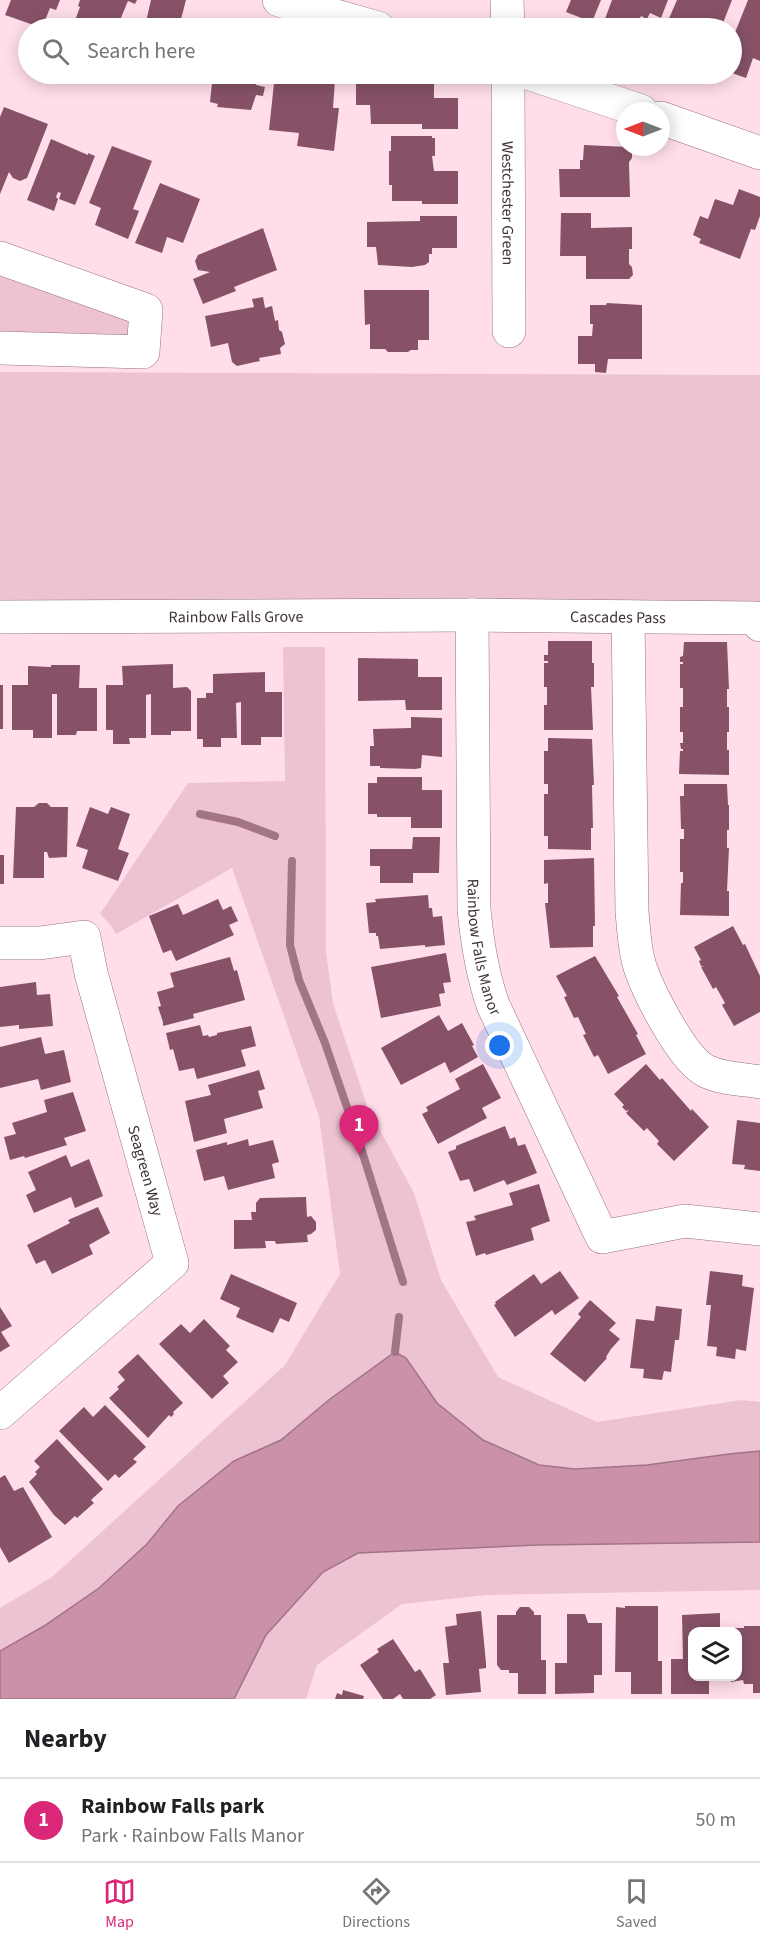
<!DOCTYPE html>
<html lang="en">
<head>
<meta charset="utf-8">
<style>
  body { margin:0; font-family:"Source Sans 3",sans-serif; background:#f2f2f2; color:#202124 }
  .controls { position:absolute; right:18px; bottom:18px; display:grid; overflow:hidden; border-radius:12px; box-shadow:0 3px 15px #0003 }
  .controls button { width:54px; height:54px; display:grid; place-items:center; padding:0; border:0; border-bottom:2px solid #e0e0e0; background:#fff; color:#202124; font:30px sans-serif }
  .compass { position:absolute; left:616px; top:102px; width:54px; height:54px; border-radius:50%; background:#fff; box-shadow:0 3px 15px #0003; rotate:270deg }
  .you { position:absolute; left:500px; top:1046px; width:21px; height:21px; margin:-15px; border:4px solid #fff; border-radius:50%; background:#1a73e8; box-shadow:0 0 0 9px #1a73e833 }
  .badge { display:grid; place-items:center; width:39px; height:39px; border-radius:50%; background:#db2777; color:#fff; font-size:20px; font-weight:700 }
  .pin { position:absolute; translate:-50% -50px; filter:drop-shadow(0 2px 3px #0008) }
  .pin::after { content:''; position:absolute; top:32px; width:21px; height:18px; background:inherit; clip-path:polygon(0 0,100% 0,50% 100%) }
  .list { margin:0; padding:0; list-style:none }
  h2 { display:flex; justify-content:space-between; align-items:center; height:78px; margin:0; padding:0 24px; font-size:26px }
  h2 small { font-size:20px; font-weight:400; color:#757577 }
  .list li { display:grid; grid-template-columns:39px 1fr auto; gap:18px; align-items:center; box-sizing:border-box; height:84px; padding:0 24px; border-top:2px solid #e0e0e0 }
  .list b { display:block; font-size:22px; white-space:nowrap }
  .list p { margin:0; font-size:20px; white-space:nowrap; color:#757577 }
  .list em { font-size:20px; font-style:normal; color:#757577 }
  .icon { flex:none; width:33px; height:33px; fill:none; stroke:currentColor; stroke-width:2; stroke-linecap:round; stroke-linejoin:round }
  .map { position:relative; flex:none; width:760px; height:1699px; overflow:hidden }
  .search { position:absolute; background:#fff; box-shadow:0 3px 15px #0003; left:18px; right:18px; top:18px; height:66px; display:flex; align-items:center; gap:15px; box-sizing:border-box; padding:0 21px; border-radius:33px; color:#757577; font-size:22px }
  .sheet { height:162px; background:#fff }
  nav { display:flex; justify-content:space-around; align-items:center; box-sizing:border-box; height:84px; border-top:2px solid #e0e0e0; background:#fff; font-size:16px; color:#757577 }
  nav a { display:grid; justify-items:center; gap:3px }
  nav .on { color:#db2777 }
  .map>svg:first-child { display:block }
  .green { fill:#edc2d2 }
  .water { fill:#cb91a8; stroke:#a27486; stroke-width:1.5 }
  .lines { fill:none; stroke-linecap:round; stroke-linejoin:round }
  .stream { stroke:#a27486; stroke-width:8 }
  .building { fill:#875268 }
  .minor-casing { stroke:#95717f; stroke-width:34 }
  .minor { stroke:#fff; stroke-width:33 }
  .labels { text-anchor:middle; stroke-width:6; stroke-linejoin:round; paint-order:stroke }
  .street-label { font-size:16px; fill:#413238; stroke:#fbf3f6 }
</style>
</head>
<body>
<div class="map">
<svg width="760" height="1699" viewBox="0 0 760 1699">
  <rect width="100%" height="100%" fill="#ffdeea"/>
  <!-- green -->
  <g class="green">
    <path d="M0,258L146,310L143,352L0,348Z"/>
    <path d="M0,372L760,375V610L0,601Z"/>
    <path d="M283,647H325L326,952L333,1003L367,1106L414,1193L441,1280L498,1377L597,1422L741,1400L760,1402V1590L487,1595L402,1604L317,1665L306,1699H0V1608L52,1577L285,1365L340,1274L319,1116L232,868L116,934L110,924L100,914L188,783L285,781Z"/>
  </g>
  <!-- water -->
  <path class="water" d="M395,1352L406,1358L437,1403L483,1440L539,1465L575,1469L647,1465L729,1454L760,1451V1542L537,1545L358,1553L323,1572L266,1635L234,1699H0V1651L44,1626L99,1588L147,1544L178,1506L234,1461L281,1440L330,1399Z"/>
  <g class="lines">
    <!-- stream -->
    <g class="stream">
      <path d="M200,814L238,822L275,836"/>
      <path d="M292,861L290,945L299,980L325,1043L361,1148L403,1282"/>
      <path d="M395,1352L399,1317"/>
    </g>
  </g>
  <!-- building -->
  <g class="building">
    <path d="M11,0H60L56,10L50,8L42,28L5,15Z"/>
    <path d="M80,0H137L135,4L128,1L120,20V28H81V27L74,23L80,7L78,6Z"/>
    <path d="M151,0H186L180,23L182,28H153L154,25L146,22Z"/>
    <path d="M571,0H601L592,22L566,12Z"/>
    <path d="M612,0H668L661,18L650,13L647,19L641,16L636,28H606L602,27Z"/>
    <path d="M677,0H732L721,28H682L667,23Z"/>
    <path d="M748,0H760V61L753,58L746,78L732,73V40Z"/>
    <path d="M213,74H258L256,85L265,87L263,96L256,95L251,110L217,107L218,104L210,102Z"/>
    <path d="M275,74H307L306,77L335,80L333,108H339L334,151L297,146L299,133L269,130Z"/>
    <path d="M379,79L434,81V98H458V129H422V124H371L370,105H356V82H379Z"/>
    <path d="M4,107L48,124L27,178L20,181L13,178L9,172L0,194V117Z"/>
    <path d="M391,136H432V138H435V156H432L434,171H458V204H422V201H392V185H389V151H391Z"/>
    <path d="M51,139L88,155V153L95,156L75,205L59,199L61,193L58,192L56,197L58,199L54,211L27,200Z"/>
    <path d="M584,145L629,147L632,151V158L629,162L630,197H560L559,169H580V160H583Z"/>
    <path d="M112,146L152,161L133,209L139,211L128,239L95,225L101,208L89,203Z"/>
    <path d="M160,183L200,199L183,243L167,237L162,253L135,243Z"/>
    <path d="M739,189L760,197V216L755,230L751,229L740,259L699,243L701,239L693,235L700,216L708,219L715,199L733,205Z"/>
    <path d="M561,213H591V228L632,227V249H629V264L632,267L633,275L629,279H586V256H560Z"/>
    <path d="M420,216H457V248H432V254H429V262L425,265L412,267L378,265L376,247H367V222L420,221Z"/>
    <path d="M263,228L277,270L234,287L236,291L203,304L193,279L210,272L198,270L195,261L198,255Z"/>
    <path d="M364,290H429V340H418V350H411L408,352H388L385,349H370V324L365,325Z"/>
    <path d="M263,297L265,308L272,306L275,321L278,320L279,330L282,332L285,344L280,348L281,354L259,358L260,361L237,366L232,362L228,343L211,347L205,316L254,307L252,299Z"/>
    <path d="M607,303L642,305V359H608L606,373L595,372V364H578V336H592L593,324H590V305H606Z"/>
    <path d="M548,641H592V663H594V687H591L593,730H544V705H547V687H544V663H548V661H544V655H548Z"/>
    <path d="M684,642H727L729,689H727V707H729V732H727V750H729V775L679,774L680,751H683V749H681L680,743H683V732H680V707H683V688H680V664H683V662H680V657L683,656Z"/>
    <path d="M358,658L418,659V677H442V710H406L405,700L358,701Z"/>
    <path d="M173,664V688L187,687L191,691V731H171V735H151V694L146,695V738H129L130,744H113V730H106V685H123L122,666Z"/>
    <path d="M51,665H80L79,688H97V731H77L76,735H57V694H52V738H33V730H12V685H28V666L51,667Z"/>
    <path d="M265,672V692H282V737H261V745H241V702L236,703L237,738H221V747H203V739H197V698H206V693H213V674Z"/>
    <rect x="0" y="685" width="3" height="44"/>
    <path d="M411,717L442,718V757L422,755L421,768L415,769L380,768V766H370V746H374L373,729L411,728Z"/>
    <path d="M548,738L592,739L594,785H592L593,828H591V850L548,849V836H544V794H548V784H544V751H548Z"/>
    <path d="M377,777H422V790H442V828H411V817H377V814H368V783H377Z"/>
    <path d="M684,784H727L728,805H729V830H727V848H729L727,891H729V916L680,915L681,883H683V872H680V839H684V829H681L680,796H684Z"/>
    <path d="M39,803H47L51,807H68L67,857L49,858L47,852H44V878H13L16,807H34Z"/>
    <path d="M90,807L108,814L111,807L130,814L118,849L129,853L118,881L82,868L88,850L76,846Z"/>
    <path d="M413,837H440L439,873H413V883H380V866H370V849H412Z"/>
    <rect x="0" y="855" width="4" height="29"/>
    <path d="M594,858L595,926H593V947L550,948L545,903H548V883L544,884V860Z"/>
    <path d="M428,895L429,908H432L433,917L442,916L445,945L425,947V945L380,949L378,936H376V933H369L366,903L376,902L375,899Z"/>
    <path d="M218,899L223,910L231,906L238,921L229,925L234,935L176,961L171,950L163,953L149,916L178,904L183,915Z"/>
    <path d="M733,926L743,945L745,944L760,976V1012L734,1026L722,1005L725,1003L716,987L713,989L701,967L704,966H701L699,961L701,960L694,947Z"/>
    <path d="M446,953L451,982L443,983L445,993L439,994L441,1006L381,1018L371,967Z"/>
    <path d="M595,956L619,996L617,997L638,1034L636,1035L646,1054L608,1074L598,1055L594,1057L583,1035L586,1034L578,1017L574,1018L564,997L567,996L556,976Z"/>
    <path d="M230,957L234,971L237,970L245,1000L193,1014L194,1018L163,1026V1022L158,1007L161,1006L157,992L174,987L170,973Z"/>
    <path d="M36,982L37,995L50,994L53,1026L19,1029V1025L0,1027V987Z"/>
    <path d="M439,1015L448,1031L462,1023L474,1045L472,1046L478,1057L450,1073L445,1062L401,1085L381,1048Z"/>
    <path d="M200,1025L203,1036L208,1035L209,1037L217,1035V1033L251,1026L256,1046L241,1050L246,1066L197,1079L194,1068L179,1071L173,1049L170,1050L166,1033Z"/>
    <path d="M41,1037L45,1054L64,1050L71,1082L41,1090L38,1079L0,1088V1047Z"/>
    <path d="M483,1064L501,1098L482,1108L487,1118L438,1144L422,1114L428,1111L426,1107L460,1089L455,1079Z"/>
    <path d="M646,1064L660,1080L662,1078L691,1111L692,1109L709,1127L674,1161L657,1144L659,1141L647,1128L644,1131L626,1113L629,1110L626,1111L622,1107L624,1105L614,1094Z"/>
    <path d="M259,1070L265,1089L258,1091L263,1108L224,1119L227,1133L194,1142L185,1101L211,1095L208,1085Z"/>
    <path d="M73,1092L86,1131L64,1138L67,1145L25,1158L24,1156L10,1160L4,1137L16,1134L12,1123L47,1112L44,1100Z"/>
    <path d="M737,1120L760,1123V1171L744,1169L745,1165L732,1164Z"/>
    <path d="M505,1126L510,1139L515,1137L518,1146L525,1144L537,1173L507,1185L504,1180L474,1192L469,1179L460,1181L448,1152L456,1149V1146Z"/>
    <path d="M248,1139L249,1146L273,1140L279,1162L272,1164L275,1178L228,1190L224,1176L204,1181L196,1150L227,1142V1145Z"/>
    <path d="M66,1155L71,1167L89,1159L103,1196L75,1208L71,1197L34,1213L26,1195L36,1190L28,1172Z"/>
    <path d="M539,1184L550,1221L531,1228L534,1240L486,1255L485,1253L476,1256L466,1222L476,1220L474,1216L513,1205L509,1193Z"/>
    <path d="M306,1197L307,1217L311,1216L316,1222V1230L311,1234L307,1235L308,1242L276,1244L275,1241H265L266,1248L234,1249V1220H252L251,1212H256V1203L260,1198Z"/>
    <path d="M98,1207L110,1233L89,1245L93,1254L52,1274L45,1260L36,1264L27,1245L70,1223L68,1220Z"/>
    <path d="M560,1271L579,1298L555,1315L552,1310L515,1337L494,1305L496,1304L495,1302L534,1274L541,1284Z"/>
    <path d="M710,1271L743,1275L742,1286L754,1288L746,1351L736,1349L735,1359L716,1356L717,1347L707,1346L711,1305H706Z"/>
    <path d="M231,1274L297,1303L289,1322L280,1318L273,1333L236,1317L240,1308L220,1299Z"/>
    <path d="M590,1300L616,1323L609,1330L620,1339L611,1349L606,1357L607,1358L585,1382L550,1354L581,1317L578,1314Z"/>
    <path d="M656,1306L682,1309L679,1340H675L671,1372L664,1371L662,1380L643,1378L644,1369L630,1368L636,1319L654,1321Z"/>
    <path d="M0,1307L12,1326L1,1332L10,1346L0,1352Z"/>
    <path d="M204,1319L230,1346L226,1350L238,1362L223,1376L229,1383L212,1399L159,1344L181,1324L190,1333Z"/>
    <path d="M138,1354L183,1403L173,1412L174,1414L171,1417L169,1415L148,1438L109,1398L119,1389L117,1387L125,1380L118,1372Z"/>
    <path d="M105,1405L146,1447L133,1459L137,1462L119,1478L115,1474L108,1481L59,1431L84,1407L93,1417Z"/>
    <path d="M57,1439L103,1489L91,1500L94,1503L77,1518L75,1516L65,1525L54,1515L29,1482L37,1474L35,1472L40,1467L34,1461Z"/>
    <path d="M5,1475L14,1491L23,1487L52,1537L9,1563L0,1547V1478Z"/>
    <path d="M625,1606H658V1661H662V1694H631V1672H615L616,1607L625,1608Z"/>
    <path d="M520,1607H529L534,1612V1615H541V1660H546V1694H518V1673H509V1670H501L497,1665V1615H516V1612Z"/>
    <path d="M481,1611L486,1663V1668L479,1669L481,1692L446,1695L443,1663H449L445,1627L457,1625L456,1614Z"/>
    <path d="M720,1613V1632H692V1676H709V1694H671V1659H683L682,1615Z"/>
    <path d="M567,1614H585L588,1623H602V1675H594V1693L555,1694V1663H567Z"/>
    <path d="M744,1626H760V1693H753V1684H744L743,1680L731,1682L730,1676H738V1632H730V1628H744Z"/>
    <path d="M393,1639L415,1672L420,1669L436,1695L430,1699H403L400,1694L393,1699H383L360,1665L379,1652L377,1649Z"/>
    <path d="M343,1690L364,1696L363,1699H335L337,1693L342,1695Z"/>
  </g>
  <g class="lines">
    <!-- minor casing -->
    <g class="minor-casing">
      <g id="minor">
        <path d="M279,0L378,28"/>
        <path d="M507,0L508,28"/>
        <path id="s1" d="M508,74L509,331"/>
        <path d="M531,74L641,111"/>
        <path d="M661,118L760,153"/>
        <path d="M0,258L146,310L143,352L0,348"/>
        <path id="s2" d="M472,615L474,909C477,942 482,973 493,1005L602,1237L685,1221L760,1229"/>
        <path id="s3" d="M0,617L472,615L755,618L760,625"/>
        <path d="M628,617L632,912C634,930 634,949 640,967C649,993 682,1059 706,1071C722,1079 742,1079 760,1082"/>
        <path id="s4" d="M0,943H40L84,937L91,973L172,1263L0,1413"/>
      </g>
    </g>
    <!-- minor -->
    <use href="#minor" class="minor"/>
  </g>
  <g class="labels">
    <!-- street labels -->
    <g class="street-label">
      <text dy="6" stroke="none"><textPath href="#s1" startOffset="129">Westchester Green</textPath></text>
      <text dy="6" stroke="none"><textPath href="#s3" startOffset="236">Rainbow Falls Grove</textPath></text>
      <text dy="6" stroke="none"><textPath href="#s3" startOffset="618">Cascades Pass</textPath></text>
      <text dy="6" stroke="none"><textPath href="#s2" startOffset="333">Rainbow Falls Manor</textPath></text>
      <text dy="6" stroke="none"><textPath href="#s4" startOffset="326">Seagreen Way</textPath></text>
    </g>
  </g>
</svg>
<div class="controls">
<button><svg class="icon" aria-label="layers" viewBox="0 0 24 24"><path d="M12 4l9 5-9 5-9-5zM3 14l9 5 9-5"/></svg></button>
</div>
<svg class="compass" viewBox="-18 -18 36 36"><path d="M0-13l5 13h-10z" fill="#e53935"/><path d="M0 13l5-13h-10z" fill="#757577"/></svg>
<div class="you"></div>
<div class="pin badge" style="left:359px;top:1155px">1</div>
<div class="search"><svg class="icon" aria-label="search" viewBox="0 0 24 24"><circle cx="10" cy="10" r="6"/><path d="M15 15l6 6"/></svg>Search here</div>
</div>
<section class="sheet">
<h2>Nearby<small></small></h2>
<ul class="list">
<li><span class="badge">1</span><div><b>Rainbow Falls park</b><p>Park · Rainbow Falls Manor</p></div><em>50 m</em></li>
</ul>
</section>
<nav>
<a class="on"><svg class="icon" aria-label="map" viewBox="0 0 24 24"><path d="M3 6l6-2 6 2 6-2v14l-6 2-6-2-6 2zM9 4v14M15 6v14"/></svg>Map</a>
<a><svg class="icon" aria-label="directions" viewBox="0 0 24 24"><path d="M12 3l9 9-9 9-9-9zM9 14v-3h6M13 9l2 2-2 2"/></svg>Directions</a>
<a><svg class="icon" aria-label="saved" viewBox="0 0 24 24"><path d="M7 4h10v16l-5-4-5 4z"/></svg>Saved</a>
</nav>
</body>
</html>
